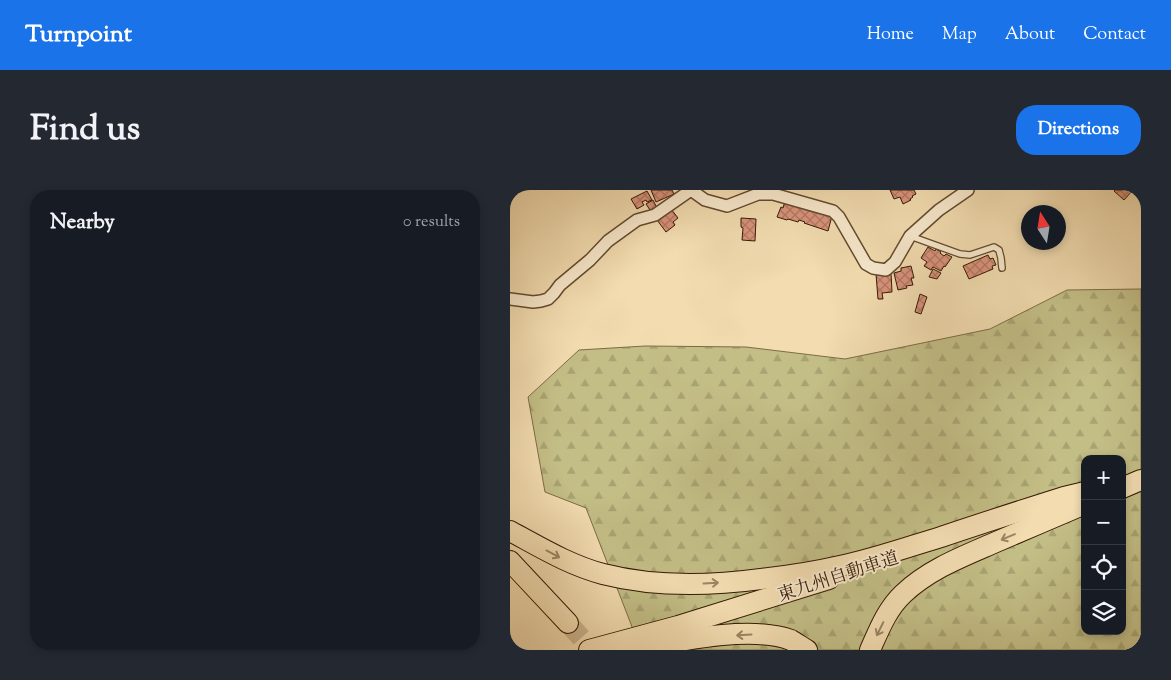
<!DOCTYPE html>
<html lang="en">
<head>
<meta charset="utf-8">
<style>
  body { margin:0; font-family:"Sorts Mill Goudy","Noto Serif JP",serif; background:#242831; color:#f1f3f6 }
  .controls { position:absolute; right:15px; bottom:15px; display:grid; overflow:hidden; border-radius:10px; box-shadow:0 2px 8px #0003 }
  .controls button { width:45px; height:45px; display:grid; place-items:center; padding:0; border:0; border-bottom:1px solid #363941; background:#171b24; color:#f1f3f6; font:25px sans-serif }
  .compass { position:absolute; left:511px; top:15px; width:45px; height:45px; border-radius:50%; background:#171b24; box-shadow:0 2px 8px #0003; rotate:348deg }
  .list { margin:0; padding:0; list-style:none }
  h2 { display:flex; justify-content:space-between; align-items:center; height:65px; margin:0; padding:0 20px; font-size:21px }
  h2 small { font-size:16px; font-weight:400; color:#9ea1a6 }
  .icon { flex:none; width:28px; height:28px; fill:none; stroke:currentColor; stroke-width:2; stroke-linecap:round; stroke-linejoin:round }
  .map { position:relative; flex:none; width:631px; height:460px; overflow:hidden; border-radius:20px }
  header { display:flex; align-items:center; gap:30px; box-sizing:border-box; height:70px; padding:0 25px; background:#1a73e8; color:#fff }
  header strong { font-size:24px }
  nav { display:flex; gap:28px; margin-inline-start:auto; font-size:18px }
  .intro { display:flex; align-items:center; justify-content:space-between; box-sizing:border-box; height:120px; padding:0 30px }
  h1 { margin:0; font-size:35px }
  .button { padding:12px 22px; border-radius:20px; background:#1a73e8; color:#fff; font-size:18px; font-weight:700 }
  main { display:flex; gap:30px; padding:0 30px }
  aside { flex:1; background:#171b24; border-radius:20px; box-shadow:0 2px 8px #0003 }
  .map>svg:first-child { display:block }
  .forest { fill:url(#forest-firs); stroke:#7c6c45; fill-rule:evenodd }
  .building { fill:url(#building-cross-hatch); stroke:#351904 }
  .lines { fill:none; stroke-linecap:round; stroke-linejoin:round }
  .highway-tunnel { stroke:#ccb58e; stroke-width:20; stroke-dasharray:20 10; stroke-linecap:butt }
  .lane-casing { stroke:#644a2f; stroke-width:8 }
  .street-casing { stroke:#644a2f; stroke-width:14 }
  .highway-casing { stroke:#351904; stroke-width:22 }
  .lane { stroke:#f7e8cc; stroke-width:5.5 }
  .street { stroke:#f7e8cc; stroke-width:11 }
  .highway { stroke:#f2dcb0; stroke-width:20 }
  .oneway { stroke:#9d8463 }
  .labels { text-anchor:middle; stroke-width:4; stroke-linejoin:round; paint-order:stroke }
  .street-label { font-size:18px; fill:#351904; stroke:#f7e8cc }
</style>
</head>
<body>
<header>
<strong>Turnpoint</strong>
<nav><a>Home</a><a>Map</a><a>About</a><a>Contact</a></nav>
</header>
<div class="intro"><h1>Find us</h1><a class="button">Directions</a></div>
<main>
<aside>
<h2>Nearby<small>0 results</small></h2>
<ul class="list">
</ul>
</aside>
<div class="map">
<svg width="631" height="460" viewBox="0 0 631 460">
  <defs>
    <pattern id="forest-firs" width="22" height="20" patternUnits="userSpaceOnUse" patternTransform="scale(1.25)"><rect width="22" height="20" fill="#c3be86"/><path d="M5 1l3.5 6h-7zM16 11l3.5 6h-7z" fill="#a8a372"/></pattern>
    <pattern id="building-cross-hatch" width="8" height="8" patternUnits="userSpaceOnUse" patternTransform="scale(1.25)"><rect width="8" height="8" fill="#d9937c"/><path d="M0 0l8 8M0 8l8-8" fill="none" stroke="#b17763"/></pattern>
  </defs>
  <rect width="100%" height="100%" fill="#f2dcb0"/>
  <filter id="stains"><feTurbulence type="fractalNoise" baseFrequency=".004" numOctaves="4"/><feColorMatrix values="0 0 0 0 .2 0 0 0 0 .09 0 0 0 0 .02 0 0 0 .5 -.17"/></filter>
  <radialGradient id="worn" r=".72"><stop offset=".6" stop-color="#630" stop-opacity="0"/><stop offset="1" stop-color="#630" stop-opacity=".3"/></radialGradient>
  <!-- forest -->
  <path class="forest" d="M631,99V460H131L76,318L35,302L18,207L69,160L135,156L236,157L335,169L480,139L557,100ZM575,269H612V441H575Z"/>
  <!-- building -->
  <g class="building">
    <path d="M141,0H162L164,4L146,12Z"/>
    <path d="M380,0H404L406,4L402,6L403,7L400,9L401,10L393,14L390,7L384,9Z"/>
    <path d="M605,0H623L614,10L604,1Z"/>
    <path d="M137,1L142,10L137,12L136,10L132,12L134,15L127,19L121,9Z"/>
    <path d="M143,10L148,20L142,23L136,14Z"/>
    <path d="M275,11L292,16V18L300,21V19L322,26L318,41L294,33L295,32L289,30L288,32L278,29L277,30L267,27L271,17L273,18Z"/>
    <path d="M161,19L168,28L163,32L165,35L156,42L147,30Z"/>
    <path d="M231,28L246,29L245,51L232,50L233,38L231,37Z"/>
    <path d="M418,57L425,61L426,59L431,62L430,63L434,66L436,64L442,67L435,77L434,76L431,81L423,77L421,80L414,76L417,72L411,68Z"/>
    <path d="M478,65L480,69L483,68L486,75L482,76L483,79L459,89L453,76Z"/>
    <path d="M401,76L404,88H401L403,95L396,96L397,98L388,100L384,83L391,81V78Z"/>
    <path d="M423,79L431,83L427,89L419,87Z"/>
    <path d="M381,83L382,102L372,103L373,109H368L366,84Z"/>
    <path d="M410,104L417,107L411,124L405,122Z"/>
  </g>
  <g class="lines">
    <!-- highway-tunnel -->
    <path class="highway-tunnel" d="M58,433L82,460"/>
    <!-- lane casing -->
    <g class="lane-casing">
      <path id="lane" d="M400,46L450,64L460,65L484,57L489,60L491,68L492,78"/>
    </g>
    <!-- street casing -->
    <g class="street-casing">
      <g id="street">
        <path d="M181,0L195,10L217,16L248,4H263L323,21L329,27L356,74L363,78L376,80L385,72L400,46L429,20L458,0"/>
        <path d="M0,109L23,112L31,111L38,109L44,103L50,95L80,70L98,51L127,30L145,25L181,0"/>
      </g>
    </g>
    <!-- highway casing -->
    <g class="highway-casing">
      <g id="highway">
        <path d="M612,298L631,290"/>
        <path d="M0,341C30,357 59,375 93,384C144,397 199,396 251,389C277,386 304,382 330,376C364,369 398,357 431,347C472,333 513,320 554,307L575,302"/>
        <path d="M0,371L58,433"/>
        <path d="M126,459C169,451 240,435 281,450C286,453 292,457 297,460"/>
        <path d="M79,460L168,436L319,389"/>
        <path d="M360,460C369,440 377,419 393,404C419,379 454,366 486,352C516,339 545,327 575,314"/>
      </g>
    </g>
    <!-- lane -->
    <use href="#lane" class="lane"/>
    <!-- street -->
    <use href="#street" class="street"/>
    <!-- highway -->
    <use href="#highway" class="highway"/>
  </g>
  <!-- one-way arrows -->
  <defs><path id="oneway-shaft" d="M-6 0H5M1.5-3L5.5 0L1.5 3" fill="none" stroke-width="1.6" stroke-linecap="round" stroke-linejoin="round" transform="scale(1.25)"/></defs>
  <g class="oneway">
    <use href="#oneway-shaft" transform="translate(498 347) rotate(157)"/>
    <use href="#oneway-shaft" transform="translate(43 364) rotate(28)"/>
    <use href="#oneway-shaft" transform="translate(201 393) rotate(-3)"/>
    <use href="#oneway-shaft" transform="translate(370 439) rotate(116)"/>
    <use href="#oneway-shaft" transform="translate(234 445) rotate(177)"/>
  </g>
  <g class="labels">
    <!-- street labels -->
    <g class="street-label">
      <text transform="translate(328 386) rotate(-18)" y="6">東九州自動車道</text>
    </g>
  </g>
  <rect width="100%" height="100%" filter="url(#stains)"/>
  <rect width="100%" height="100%" fill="url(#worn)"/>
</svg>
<div class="controls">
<button>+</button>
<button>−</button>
<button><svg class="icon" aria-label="locate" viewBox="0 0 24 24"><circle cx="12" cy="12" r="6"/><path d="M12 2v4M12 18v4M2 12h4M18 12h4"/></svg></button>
<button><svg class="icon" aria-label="layers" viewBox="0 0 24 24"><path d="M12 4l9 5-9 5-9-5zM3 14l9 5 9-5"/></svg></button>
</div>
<svg class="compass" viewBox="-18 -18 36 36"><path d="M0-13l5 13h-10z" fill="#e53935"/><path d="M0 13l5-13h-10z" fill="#9ea1a6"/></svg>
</div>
</main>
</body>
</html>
